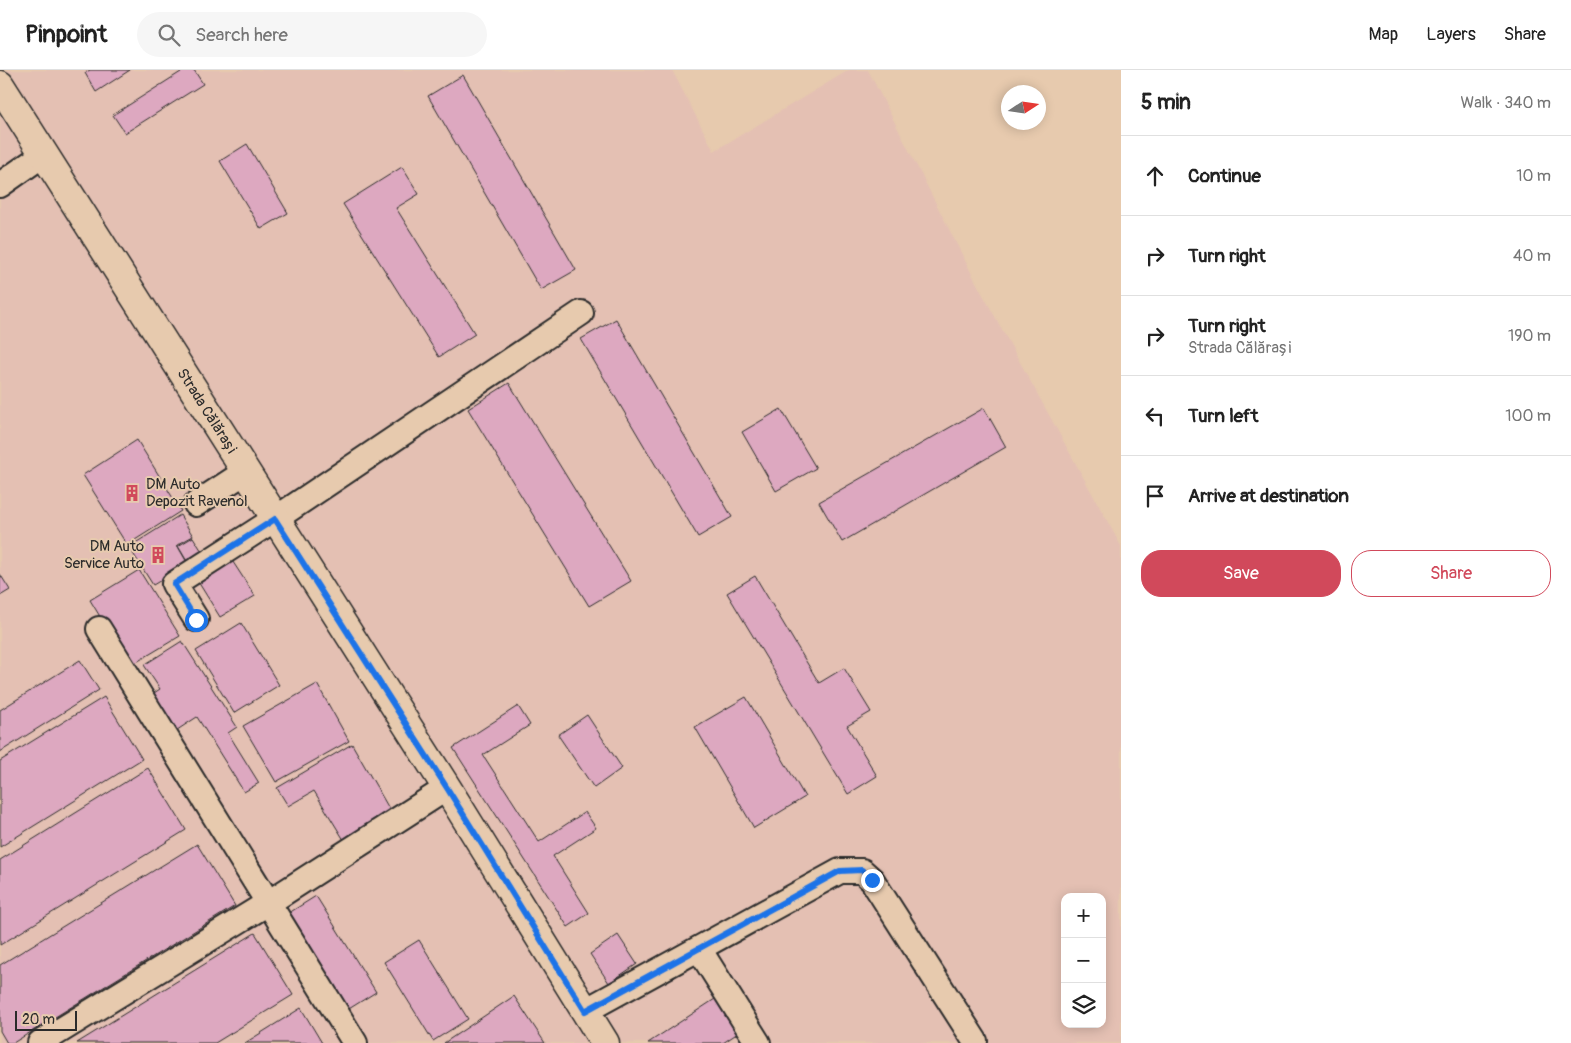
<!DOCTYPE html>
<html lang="en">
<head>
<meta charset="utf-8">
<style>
  body { margin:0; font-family:Pangolin,sans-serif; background:#f6f6f6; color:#222 }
  .controls { position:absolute; right:15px; bottom:15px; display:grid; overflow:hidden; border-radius:10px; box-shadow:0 2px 12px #0003 }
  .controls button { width:45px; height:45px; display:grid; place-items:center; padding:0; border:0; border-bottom:1px solid #e0e0e0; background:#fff; color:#222; font:25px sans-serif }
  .compass { position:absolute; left:1001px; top:15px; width:45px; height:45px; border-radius:50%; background:#fff; box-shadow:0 2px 12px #0003; rotate:78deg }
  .scale { position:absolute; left:15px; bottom:12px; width:62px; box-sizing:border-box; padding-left:5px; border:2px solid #2b2b2b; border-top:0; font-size:14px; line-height:18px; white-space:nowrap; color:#2b2b2b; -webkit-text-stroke:4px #e7caae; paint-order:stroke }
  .stop { position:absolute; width:15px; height:15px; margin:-11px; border:4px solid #1a73e8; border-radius:50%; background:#fff }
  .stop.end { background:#1a73e8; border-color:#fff; box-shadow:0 1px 5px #0008 }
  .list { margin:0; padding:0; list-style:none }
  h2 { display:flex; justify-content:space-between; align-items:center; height:65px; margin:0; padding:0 20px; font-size:21px }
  h2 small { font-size:16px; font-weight:400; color:#767676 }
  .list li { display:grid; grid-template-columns:32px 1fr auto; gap:15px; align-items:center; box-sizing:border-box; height:80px; padding:0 20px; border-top:1px solid #e0e0e0 }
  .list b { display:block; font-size:19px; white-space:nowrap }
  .list p { margin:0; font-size:16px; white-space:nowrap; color:#767676 }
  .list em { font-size:16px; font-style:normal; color:#767676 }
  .actions { display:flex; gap:10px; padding:15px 20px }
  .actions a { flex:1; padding:11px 0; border:1px solid #d1495b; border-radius:20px; text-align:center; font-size:18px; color:#d1495b }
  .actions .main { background:#d1495b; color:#fff }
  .icon { flex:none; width:28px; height:28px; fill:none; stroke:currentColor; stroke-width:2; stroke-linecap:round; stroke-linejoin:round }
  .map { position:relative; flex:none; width:1121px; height:973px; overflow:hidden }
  header { display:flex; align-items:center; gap:30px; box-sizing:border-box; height:70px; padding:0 25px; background:#fff; border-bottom:1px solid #e0e0e0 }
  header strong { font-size:24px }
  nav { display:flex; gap:28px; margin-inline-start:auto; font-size:18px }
  .search { width:350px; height:45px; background:#f6f6f6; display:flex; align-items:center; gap:12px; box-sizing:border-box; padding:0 18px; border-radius:28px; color:#767676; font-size:19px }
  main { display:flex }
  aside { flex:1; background:#fff }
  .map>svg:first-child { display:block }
  .built { fill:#e4c0b3; fill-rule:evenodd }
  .building { fill:#dda8c0; stroke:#2b2b2b }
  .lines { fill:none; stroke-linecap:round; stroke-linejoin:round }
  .minor-casing { stroke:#2b2b2b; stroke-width:28 }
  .major-casing { stroke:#2b2b2b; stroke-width:31 }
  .minor { stroke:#e7caae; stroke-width:24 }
  .major { stroke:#e7caae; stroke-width:28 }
  .route { stroke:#1a73e8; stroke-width:6 }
  .labels { text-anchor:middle; stroke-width:4; stroke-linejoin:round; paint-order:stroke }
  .street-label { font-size:15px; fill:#2b2b2b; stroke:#e7caae }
  .poi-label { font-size:15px; fill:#2b2b2b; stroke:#e7caae; text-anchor:start }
</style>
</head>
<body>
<header>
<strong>Pinpoint</strong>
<div class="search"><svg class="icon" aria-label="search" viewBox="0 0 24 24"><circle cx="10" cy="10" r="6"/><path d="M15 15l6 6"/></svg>Search here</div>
<nav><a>Map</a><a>Layers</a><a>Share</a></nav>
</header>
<main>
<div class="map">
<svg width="1121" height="973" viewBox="0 0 1121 973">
  <rect width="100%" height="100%" fill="#e7caae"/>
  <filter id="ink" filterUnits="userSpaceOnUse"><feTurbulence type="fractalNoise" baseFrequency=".02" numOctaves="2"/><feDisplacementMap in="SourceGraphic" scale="10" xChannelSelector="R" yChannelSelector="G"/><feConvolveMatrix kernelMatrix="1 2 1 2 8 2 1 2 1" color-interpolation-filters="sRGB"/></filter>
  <g filter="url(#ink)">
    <!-- built -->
    <path class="built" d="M0,0H672L714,81L849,0H868L976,212L1121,476V973H0ZM1065,827H1102V954H1065Z"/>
    <!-- building -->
    <g class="building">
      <path d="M90,0H130L96,22L85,3Z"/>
      <path d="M184,0H194L203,14L125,63L113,45Z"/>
      <path d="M463,5L576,200L541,220L428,26Z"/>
      <path d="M247,74L288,143L261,159L220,91Z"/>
      <path d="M402,97L419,124L396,138L475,264L439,287L343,134Z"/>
      <path d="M616,249L732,447L698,467L581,269Z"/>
      <path d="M509,313L631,511L589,536L468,339Z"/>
      <path d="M984,338L1006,377L842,472L819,432Z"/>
      <path d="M781,339L816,398L776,421L742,362Z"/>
      <path d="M137,370L181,441L127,475L83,405Z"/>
      <path d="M180,445L193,466L177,475L188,494L153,515L129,477Z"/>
      <path d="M193,467L203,483L188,493L178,476Z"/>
      <path d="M231,489L255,526L220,547L197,510Z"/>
      <path d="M139,500L180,566L130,596L90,530Z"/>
      <path d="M0,504L10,520L0,526Z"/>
      <path d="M755,506L819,613L844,598L871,642L847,656L877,706L848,724L727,523Z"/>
      <path d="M241,553L279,615L234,643L196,581Z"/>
      <path d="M182,571L237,657L228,663L259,713L244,722L197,647L168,666L145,629L160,619L144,595Z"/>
      <path d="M80,590L99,620L0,682V640Z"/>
      <path d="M317,614L349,671L276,712L243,656Z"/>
      <path d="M104,627L142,689L0,777V691Z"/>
      <path d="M746,627L805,727L754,758L695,657Z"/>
      <path d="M518,636L530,655L483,685L539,772L585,742L596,758L553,786L589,843L568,857L453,678Z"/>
      <path d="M587,645L622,698L594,718L558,665Z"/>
      <path d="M352,674L391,742L344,770L314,721L288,736L277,718Z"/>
      <path d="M148,698L186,760L0,875V790Z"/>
      <path d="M197,774L235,836L13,973H7L0,961V895Z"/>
      <path d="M316,826L376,922L344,942L284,846Z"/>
      <path d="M255,863L293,925L215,973H77Z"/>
      <path d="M618,865L637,894L609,913L590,884Z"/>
      <path d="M419,870L468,949L433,971L384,892Z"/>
      <path d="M514,926L545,973H444Z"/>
      <path d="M718,927L741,961L723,973H648Z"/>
      <path d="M301,938L322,973H245Z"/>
    </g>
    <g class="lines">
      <!-- minor casing -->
      <g class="minor-casing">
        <g id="minor">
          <path d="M0,115L44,84"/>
          <path d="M196,434L245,402"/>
          <path d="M196,549L174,514L275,449L581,243"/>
          <path d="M99,559L355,973"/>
          <path d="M699,879L758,973"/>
          <path d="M585,941L840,801H862L872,810L975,971"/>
          <path d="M40,973L268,833L447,718"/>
        </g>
      </g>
      <!-- major casing -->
      <g class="major-casing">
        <g id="major">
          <path id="s1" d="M0,15L447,718L605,973"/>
        </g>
      </g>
      <!-- minor -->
      <use href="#minor" class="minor"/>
      <!-- major -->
      <use href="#major" class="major"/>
    </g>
  </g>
  <g class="lines" filter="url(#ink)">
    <!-- route -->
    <path class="route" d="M196,550L174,514L275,449L447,718L585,941L840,801L862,800L872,810"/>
  </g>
  <!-- icons -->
  <defs>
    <g id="building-bare" transform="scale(1.35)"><path d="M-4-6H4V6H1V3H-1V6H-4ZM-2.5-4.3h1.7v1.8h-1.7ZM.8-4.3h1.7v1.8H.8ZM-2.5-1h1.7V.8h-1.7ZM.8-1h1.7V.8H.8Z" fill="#d1495b" stroke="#e7caae" stroke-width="2.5" paint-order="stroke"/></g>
  </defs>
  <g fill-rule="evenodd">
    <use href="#building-bare" x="132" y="423"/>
    <use href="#building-bare" x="158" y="485"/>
  </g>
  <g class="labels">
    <!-- street labels -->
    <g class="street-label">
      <text dy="5" stroke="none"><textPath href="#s1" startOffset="386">Strada Călărași</textPath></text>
    </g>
    <!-- poi labels -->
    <g class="poi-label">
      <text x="146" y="419">DM Auto<tspan x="146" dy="17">Depozit Ravenol</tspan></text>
      <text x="144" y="481" text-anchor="end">DM Auto<tspan x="144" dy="17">Service Auto</tspan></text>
    </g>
  </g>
</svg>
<div class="controls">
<button>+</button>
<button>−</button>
<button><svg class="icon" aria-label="layers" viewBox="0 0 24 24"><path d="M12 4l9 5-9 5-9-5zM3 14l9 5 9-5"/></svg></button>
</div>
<svg class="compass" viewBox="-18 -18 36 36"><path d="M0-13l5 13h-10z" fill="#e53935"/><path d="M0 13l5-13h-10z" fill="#767676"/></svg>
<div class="scale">20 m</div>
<div class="stop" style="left:196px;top:550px"></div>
<div class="stop end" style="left:872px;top:810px"></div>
</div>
<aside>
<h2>5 min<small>Walk · 340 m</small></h2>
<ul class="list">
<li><svg class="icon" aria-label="ahead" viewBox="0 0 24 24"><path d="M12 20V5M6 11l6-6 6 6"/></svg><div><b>Continue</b></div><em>10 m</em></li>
<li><svg class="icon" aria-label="right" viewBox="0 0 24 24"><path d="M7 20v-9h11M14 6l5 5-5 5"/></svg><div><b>Turn right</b></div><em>40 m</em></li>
<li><svg class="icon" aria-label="right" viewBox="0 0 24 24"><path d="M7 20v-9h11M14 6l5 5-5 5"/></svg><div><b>Turn right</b><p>Strada Călărași</p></div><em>190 m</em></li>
<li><svg class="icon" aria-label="left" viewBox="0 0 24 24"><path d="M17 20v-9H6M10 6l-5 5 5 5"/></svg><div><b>Turn left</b></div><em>100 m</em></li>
<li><svg class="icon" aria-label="arrive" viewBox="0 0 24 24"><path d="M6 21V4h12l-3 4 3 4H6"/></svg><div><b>Arrive at destination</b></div></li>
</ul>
<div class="actions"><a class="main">Save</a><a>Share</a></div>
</aside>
</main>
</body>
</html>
